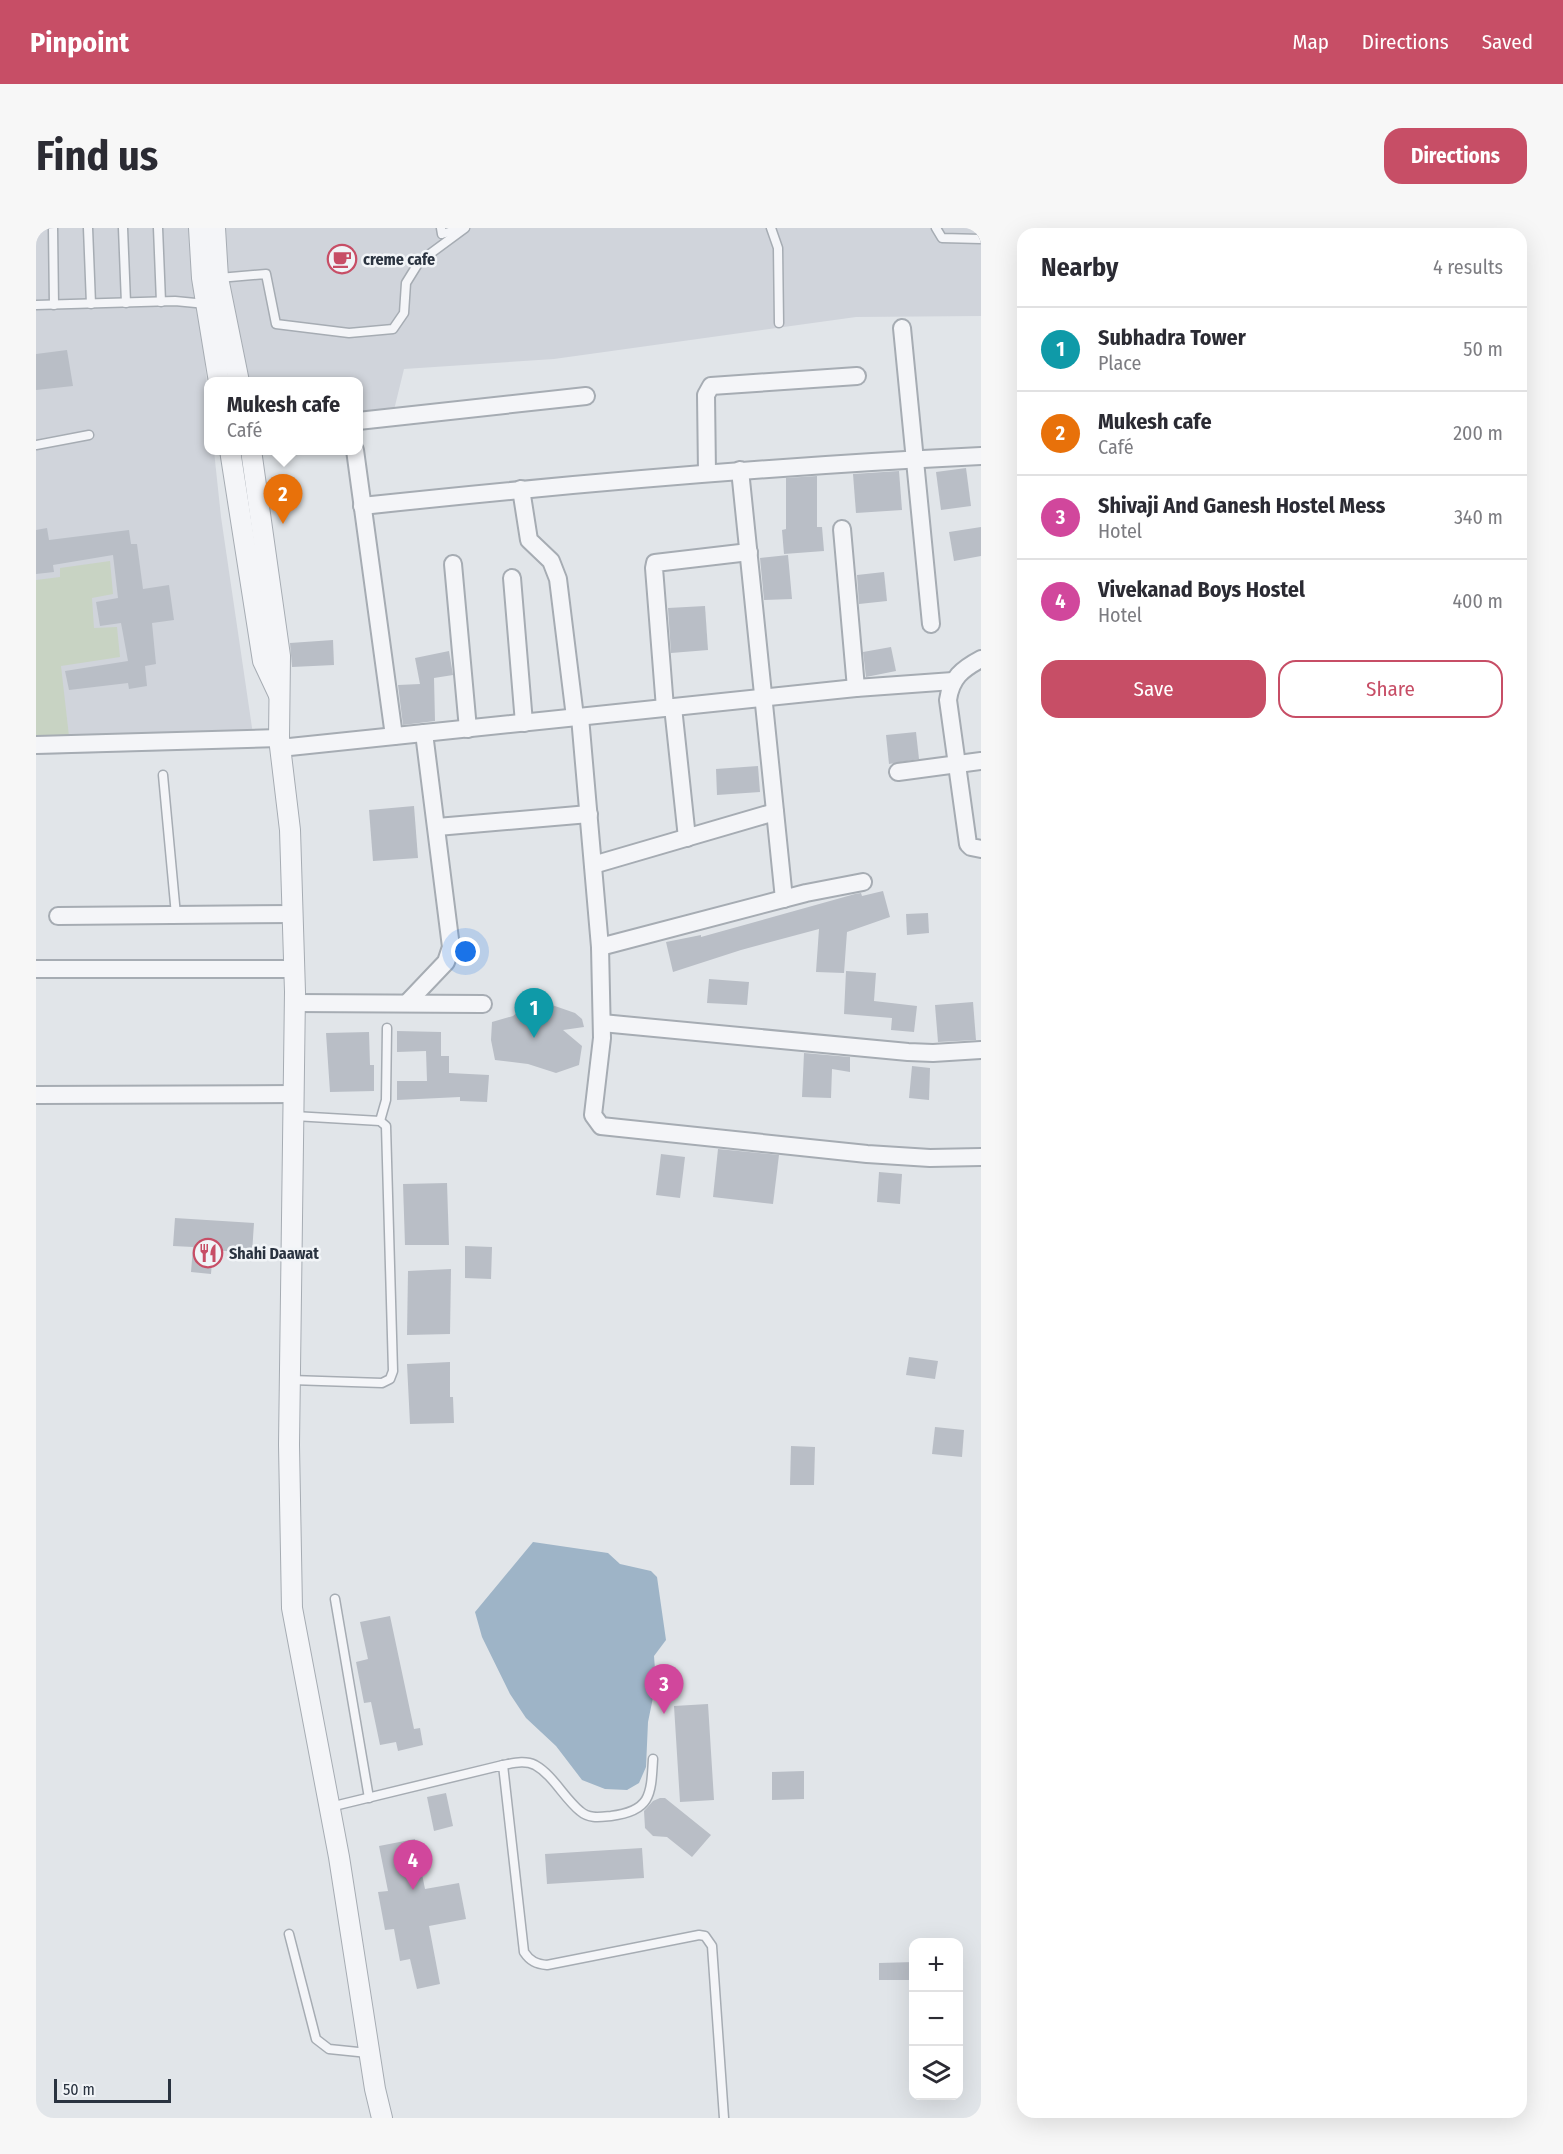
<!DOCTYPE html>
<html lang="en">
<head>
<meta charset="utf-8">
<style>
  body { margin:0; font-family:"Fira Sans Condensed",sans-serif; background:#f7f7f7; color:#2b2b33 }
  .controls { position:absolute; right:18px; bottom:18px; display:grid; overflow:hidden; border-radius:12px; box-shadow:0 6px 24px #0002 }
  .controls button { width:54px; height:54px; display:grid; place-items:center; padding:0; border:0; border-bottom:2px solid #e1e1e2; background:#fff; color:#2b2b33; font:30px sans-serif }
  .scale { position:absolute; left:18px; bottom:15px; width:117px; box-sizing:border-box; padding-left:6px; border:3px solid #2a3340; border-top:0; font-size:16px; line-height:21px; white-space:nowrap; color:#2a3340; -webkit-text-stroke:4px #f1f4f7; paint-order:stroke }
  .you { position:absolute; left:430px; top:724px; width:21px; height:21px; margin:-15px; border:4px solid #fff; border-radius:50%; background:#1a73e8; box-shadow:0 0 0 9px #1a73e833 }
  .badge { display:grid; place-items:center; width:39px; height:39px; border-radius:50%; background:#c74e66; color:#fff; font-size:20px; font-weight:700 }
  .pin { position:absolute; translate:-50% -50px; filter:drop-shadow(0 2px 3px #0008) }
  .pin::after { content:''; position:absolute; top:32px; width:21px; height:18px; background:inherit; clip-path:polygon(0 0,100% 0,50% 100%) }
  .popup { position:absolute; left:168px; top:149px; width:159px; height:78px; box-sizing:border-box; display:grid; place-content:center; border-radius:12px; background:#fff; filter:drop-shadow(0 2px 4px #0005); font-size:20px; white-space:nowrap; color:#7c7c81 }
  .popup b { font-size:22px; color:#2b2b33 }
  .popup::after { content:''; position:absolute; left:50%; top:100%; margin-left:-12px; border:12px solid transparent; border-top-color:#fff }
  .list { margin:0; padding:0; list-style:none }
  h2 { display:flex; justify-content:space-between; align-items:center; height:78px; margin:0; padding:0 24px; font-size:26px }
  h2 small { font-size:20px; font-weight:400; color:#7c7c81 }
  .list li { display:grid; grid-template-columns:39px 1fr auto; gap:18px; align-items:center; box-sizing:border-box; height:84px; padding:0 24px; border-top:2px solid #e1e1e2 }
  .list b { display:block; font-size:22px; white-space:nowrap }
  .list p { margin:0; font-size:20px; white-space:nowrap; color:#7c7c81 }
  .list em { font-size:20px; font-style:normal; color:#7c7c81 }
  .actions { display:flex; gap:12px; padding:18px 24px }
  .actions a { flex:1; padding:14px 0; border:2px solid #c74e66; border-radius:18px; text-align:center; font-size:21px; color:#c74e66 }
  .actions .main { background:#c74e66; color:#fff }
  .icon { flex:none; width:33px; height:33px; fill:none; stroke:currentColor; stroke-width:2; stroke-linecap:round; stroke-linejoin:round }
  .map { position:relative; flex:none; width:945px; height:1890px; overflow:hidden; border-radius:18px }
  header { display:flex; align-items:center; gap:36px; box-sizing:border-box; height:84px; padding:0 30px; background:#c74e66; color:#fff }
  header strong { font-size:28px }
  nav { display:flex; gap:33px; margin-inline-start:auto; font-size:21px }
  .intro { display:flex; align-items:center; justify-content:space-between; box-sizing:border-box; height:144px; padding:0 36px }
  h1 { margin:0; font-size:42px }
  .button { padding:15px 27px; border-radius:18px; background:#c74e66; color:#fff; font-size:21px; font-weight:700 }
  main { display:flex; gap:36px; padding:0 36px }
  aside { flex:1; background:#fff; border-radius:18px; box-shadow:0 6px 24px #0002 }
  .map>svg:first-child { display:block }
  .built { fill:#d0d4db }
  .green { fill:#c8d3c3 }
  .water { fill:#9eb4c7 }
  .building { fill:#b9bec6 }
  .lines { fill:none; stroke-linecap:round; stroke-linejoin:round }
  .service-casing { stroke:#a6acb3; stroke-width:11 }
  .minor-casing { stroke:#a6acb3; stroke-width:20 }
  .tertiary-casing { stroke:#a6acb3; stroke-width:22 }
  .service { stroke:#f4f5f8; stroke-width:8 }
  .minor { stroke:#f4f5f8; stroke-width:16 }
  .tertiary { stroke:#f4f5f8; stroke-width:20 }
  .labels { text-anchor:middle; stroke-width:5; stroke-linejoin:round; paint-order:stroke }
  .poi-label { font-size:16px; font-weight:bold; fill:#2a3340; stroke:#f1f4f7; text-anchor:start }
</style>
</head>
<body>
<header>
<strong>Pinpoint</strong>
<nav><a>Map</a><a>Directions</a><a>Saved</a></nav>
</header>
<div class="intro"><h1>Find us</h1><a class="button">Directions</a></div>
<main>
<div class="map">
<svg width="945" height="1890" viewBox="0 0 945 1890">
  <rect width="100%" height="100%" fill="#e1e5e9"/>
  <!-- built -->
  <g class="built">
    <path d="M0,0H157L172,168V222L178,223L185,289L219,520L0,527Z"/>
    <path d="M183,0H945V88L820,89L518,131L368,141L358,182L322,187V154L201,153Z"/>
  </g>
  <!-- green -->
  <path class="green" d="M74,333L77,366L56,370L58,400L81,399L84,429L25,438L34,517L0,518V352L24,349V340Z"/>
  <!-- water -->
  <path class="water" d="M497,1314L572,1325L584,1336L615,1343L621,1349L630,1412L618,1428L620,1455L612,1494L610,1539L603,1555L591,1562L569,1561L546,1552L520,1518L490,1490L474,1466L446,1409L439,1384Z"/>
  <!-- building -->
  <g class="building">
    <path d="M31,122L37,158L0,162V126Z"/>
    <path d="M930,240L935,278L905,282L900,244Z"/>
    <path d="M863,243L866,282L820,285L817,246Z"/>
    <path d="M781,248V299H786L788,323L748,326L746,302L750,301V250Z"/>
    <path d="M945,299V328L918,333L913,304Z"/>
    <path d="M11,300L13,312L93,302L95,316H101L107,361L133,357L138,392L116,395L120,436L109,438L111,458L93,461L92,455L33,462L29,443L92,433L85,395L64,398L60,374L82,370L77,327L17,337L18,344L0,346V302Z"/>
    <path d="M752,327L756,371L728,372L724,330Z"/>
    <path d="M848,344L851,373L823,376L821,347Z"/>
    <path d="M669,378L672,422L635,425L632,380Z"/>
    <path d="M297,412L298,437L256,439L254,415Z"/>
    <path d="M855,419L860,443L830,449L827,424Z"/>
    <path d="M413,423L417,447L398,450L399,493L367,497L362,457L384,456L379,430Z"/>
    <path d="M880,504L883,531L853,536L850,507Z"/>
    <path d="M722,538L724,564L681,567L680,541Z"/>
    <path d="M378,578L382,630L337,633L333,582Z"/>
    <path d="M847,663L854,689L811,704L808,745L780,744L783,701L705,722L637,744L630,714L665,707V709L819,666L825,665L826,668Z"/>
    <path d="M892,685L893,705L871,707L870,686Z"/>
    <path d="M810,743L840,745L838,773L881,778L878,804L855,802L856,790L808,786Z"/>
    <path d="M673,751L713,754L711,777L671,775Z"/>
    <path d="M937,774L940,812L902,814L899,777Z"/>
    <path d="M516,777L539,785L546,791L548,799L527,802L546,818L543,837L520,845L492,836L459,832L455,812L456,794L477,788L483,783L498,782L501,778Z"/>
    <path d="M361,803L405,804V828H413V845L453,847L451,874L424,873V869L361,872V853H391L390,823L361,824Z"/>
    <path d="M333,804L334,837H338V863L294,864L290,805Z"/>
    <path d="M768,825L814,829V844L796,841L795,870L766,869Z"/>
    <path d="M876,838L894,840L893,872L873,870Z"/>
    <path d="M682,921L743,927L737,976L677,969Z"/>
    <path d="M625,926L649,929L644,970L620,967Z"/>
    <path d="M843,944L866,946L864,976L841,974Z"/>
    <path d="M411,955L413,1017H369L367,956Z"/>
    <path d="M139,990L218,995L216,1025L177,1022L175,1046L155,1044L157,1019L137,1018Z"/>
    <path d="M429,1018L456,1019L455,1051L429,1050Z"/>
    <path d="M415,1041L414,1106L371,1107L372,1043Z"/>
    <path d="M873,1129L902,1133L899,1151L870,1147Z"/>
    <path d="M414,1134V1169H417L418,1195L374,1196L371,1136Z"/>
    <path d="M899,1199L928,1202L926,1229L896,1226Z"/>
    <path d="M755,1218L779,1219L778,1257H754Z"/>
    <path d="M354,1388L378,1501L384,1500L387,1517L362,1523L360,1514L344,1517L335,1474L328,1475L320,1434L332,1431L324,1394Z"/>
    <path d="M672,1476L678,1572L644,1574L638,1478Z"/>
    <path d="M768,1543V1571L736,1572V1544Z"/>
    <path d="M410,1565L417,1598L398,1603L391,1569Z"/>
    <path d="M624,1570H629L675,1607L656,1629L631,1609L617,1608L609,1600L608,1583L617,1573Z"/>
    <path d="M379,1611L389,1661L423,1655L430,1691L393,1698L404,1756L381,1761L374,1731L364,1733L358,1701L349,1702L342,1664L352,1663L343,1618Z"/>
    <path d="M606,1620L608,1650L511,1656L509,1626Z"/>
    <path d="M878,1734V1752H843V1735Z"/>
  </g>
  <g class="lines">
    <!-- service casing -->
    <g class="service-casing">
      <g id="service">
        <path d="M17,0L18,77"/>
        <path d="M52,0L55,76"/>
        <path d="M87,0L90,75"/>
        <path d="M122,0L125,74"/>
        <path d="M405,0L406,6L424,1"/>
        <path d="M735,0L742,20L743,95"/>
        <path d="M900,0L906,10L945,11"/>
        <path d="M183,50L230,46L240,96L313,105L357,101L368,85L370,55L383,34L429,0"/>
        <path d="M0,77L139,73L170,76"/>
        <path d="M0,217L53,207"/>
        <path d="M127,547L140,687"/>
        <path d="M344,893L350,872L351,800"/>
        <path d="M255,1152L346,1155L354,1151L357,1143L350,898L344,893L258,888"/>
        <path d="M299,1371L333,1570"/>
        <path d="M467,1537C478,1535 489,1532 499,1537C517,1547 528,1570 544,1583C553,1591 564,1589 575,1588C615,1583 615,1567 617,1531"/>
        <path d="M294,1579L467,1537L488,1724C494,1733 500,1736 511,1737L663,1707L669,1708L676,1718L688,1890"/>
        <path d="M253,1706L280,1811L293,1821L332,1825"/>
      </g>
    </g>
    <!-- minor casing -->
    <g class="minor-casing">
      <g id="minor">
        <path d="M866,100L895,396"/>
        <path d="M322,193L550,168"/>
        <path d="M319,222L358,508"/>
        <path d="M704,242L748,671"/>
        <path d="M671,245L670,167L675,158L821,148"/>
        <path d="M485,261L493,312L515,333L522,351L539,489"/>
        <path d="M326,278C532,256 738,238 945,228"/>
        <path d="M806,301L820,460"/>
        <path d="M417,336L432,501"/>
        <path d="M476,350L488,495"/>
        <path d="M945,431C926,441 915,450 912,472L932,616L935,619L945,621"/>
        <path d="M637,479L651,610"/>
        <path d="M629,480L618,340L619,335L713,324"/>
        <path d="M544,489L564,719L566,810L557,887L565,898L831,926L894,930L945,929"/>
        <path d="M0,517L243,510"/>
        <path d="M244,520L820,460L917,453"/>
        <path d="M862,544L945,533"/>
        <path d="M401,599L553,586"/>
        <path d="M557,637L739,584"/>
        <path d="M22,688L257,686"/>
        <path d="M564,719L770,665L827,654"/>
        <path d="M0,741H259"/>
        <path d="M259,775L447,776"/>
        <path d="M371,775L410,734L415,719L388,505"/>
        <path d="M566,795L872,824L897,825L945,822"/>
        <path d="M0,867L258,866"/>
      </g>
    </g>
    <!-- tertiary casing -->
    <g class="tertiary-casing">
      <g id="tertiary">
        <path d="M163,0L166,50L183,154"/>
        <path d="M179,0L182,50L203,154"/>
        <path d="M194,222L227,433L243,467"/>
        <path d="M215,222L244,428L243,510L254,602L259,764L253,1217L256,1380L303,1629L339,1861L346,1890"/>
      </g>
    </g>
    <!-- service -->
    <use href="#service" class="service"/>
    <!-- minor -->
    <use href="#minor" class="minor"/>
    <!-- tertiary -->
    <use href="#tertiary" class="tertiary"/>
  </g>
  <!-- icons -->
  <defs>
    <g id="cafe-ring" transform="scale(1.5)"><circle r="9.5" fill="#f1f4f7" stroke="#c74e66" stroke-width="1.5"/><path d="M-5.5-4.5H6V0H3Q3 3.5 0 3.5H-2.5Q-5.5 3.5-5.5 0ZM3-3.2v2h1.7v-2ZM-6 4.5H4V6H-6Z" fill="#c74e66"/></g>
    <g id="restaurant-ring" transform="scale(1.5)"><circle r="9.5" fill="#f1f4f7" stroke="#c74e66" stroke-width="1.5"/><path d="M-5-6h1v4h1v-4h1v4h1v-4h1v5L-1.5 .5V6h-2V.5L-5-1ZM5-6V6H3V1.5H1.5Q1.5-4 5-6Z" fill="#c74e66"/></g>
  </defs>
  <g fill-rule="evenodd">
    <use href="#cafe-ring" x="306" y="31"/>
    <use href="#restaurant-ring" x="172" y="1025"/>
  </g>
  <g class="labels">
    <!-- poi labels -->
    <g class="poi-label">
      <text x="327" y="37">creme cafe</text>
      <text x="193" y="1031">Shahi Daawat</text>
    </g>
  </g>
</svg>
<div class="controls">
<button>+</button>
<button>−</button>
<button><svg class="icon" aria-label="layers" viewBox="0 0 24 24"><path d="M12 4l9 5-9 5-9-5zM3 14l9 5 9-5"/></svg></button>
</div>
<div class="scale">50 m</div>
<div class="you"></div>
<div class="pin badge" style="left:498px;top:810px;background:#0f9aa8">1</div>
<div class="pin badge" style="left:247px;top:296px;background:#e8710a">2</div>
<div class="popup"><b>Mukesh cafe</b>Café</div>
<div class="pin badge" style="left:628px;top:1486px;background:#d1479c">3</div>
<div class="pin badge" style="left:377px;top:1662px;background:#d1479c">4</div>
</div>
<aside>
<h2>Nearby<small>4 results</small></h2>
<ul class="list">
<li><span class="badge" style="background:#0f9aa8">1</span><div><b>Subhadra Tower</b><p>Place</p></div><em>50 m</em></li>
<li><span class="badge" style="background:#e8710a">2</span><div><b>Mukesh cafe</b><p>Café</p></div><em>200 m</em></li>
<li><span class="badge" style="background:#d1479c">3</span><div><b>Shivaji And Ganesh Hostel Mess</b><p>Hotel</p></div><em>340 m</em></li>
<li><span class="badge" style="background:#d1479c">4</span><div><b>Vivekanad Boys Hostel</b><p>Hotel</p></div><em>400 m</em></li>
</ul>
<div class="actions"><a class="main">Save</a><a>Share</a></div>
</aside>
</main>
</body>
</html>
